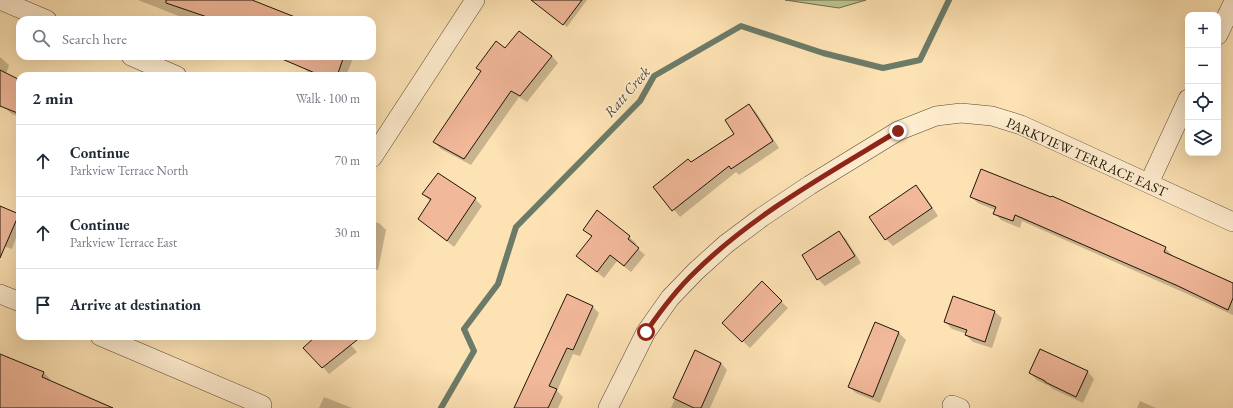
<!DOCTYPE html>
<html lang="en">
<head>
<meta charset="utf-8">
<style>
  body { margin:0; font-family:"EB Garamond",serif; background:#f6f6f7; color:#1f2937 }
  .controls { position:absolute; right:12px; top:12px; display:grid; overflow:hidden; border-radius:8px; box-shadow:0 4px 16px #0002 }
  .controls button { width:36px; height:36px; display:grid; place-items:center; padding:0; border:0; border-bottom:1px solid #e0e1e3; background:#fff; color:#1f2937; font:20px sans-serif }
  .stop { position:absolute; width:12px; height:12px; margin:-9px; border:3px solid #8f2418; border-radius:50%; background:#fff }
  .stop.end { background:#8f2418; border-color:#fff; box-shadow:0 1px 4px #0008 }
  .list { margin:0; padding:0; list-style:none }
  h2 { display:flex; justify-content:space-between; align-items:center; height:52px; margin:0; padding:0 16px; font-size:17px }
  h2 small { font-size:13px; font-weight:400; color:#747a83 }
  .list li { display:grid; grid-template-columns:26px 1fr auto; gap:12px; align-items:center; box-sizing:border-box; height:72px; padding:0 16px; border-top:1px solid #e0e1e3 }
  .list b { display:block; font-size:15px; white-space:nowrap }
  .list p { margin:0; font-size:13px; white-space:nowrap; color:#747a83 }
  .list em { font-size:13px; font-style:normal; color:#747a83 }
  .icon { flex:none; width:22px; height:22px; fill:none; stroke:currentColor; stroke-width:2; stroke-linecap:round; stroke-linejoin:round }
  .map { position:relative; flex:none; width:1233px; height:408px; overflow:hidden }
  .search { position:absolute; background:#fff; box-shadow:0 4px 16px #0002; left:16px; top:16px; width:360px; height:44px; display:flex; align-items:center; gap:10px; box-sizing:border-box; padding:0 14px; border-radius:12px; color:#747a83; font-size:15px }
  .panel { position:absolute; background:#fff; box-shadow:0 4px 16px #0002; left:16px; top:72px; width:360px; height:268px; border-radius:12px }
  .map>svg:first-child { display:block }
  .green { fill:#bcc48f; stroke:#6d6c4c }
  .shadow { fill:#0003 }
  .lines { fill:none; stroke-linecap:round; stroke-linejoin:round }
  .stream { stroke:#6c7b68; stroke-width:6 }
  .building { fill:#f2b89a; stroke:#1e1509 }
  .street-casing { stroke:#564834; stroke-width:20 }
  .street { stroke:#feecce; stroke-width:19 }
  .route { stroke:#8f2418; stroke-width:5 }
  .labels { text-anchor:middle; stroke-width:3; stroke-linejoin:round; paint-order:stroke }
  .street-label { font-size:14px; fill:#1e1509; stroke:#feecce }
  .water-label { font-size:15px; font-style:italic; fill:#4c5041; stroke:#feecce }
</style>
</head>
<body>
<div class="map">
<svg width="1233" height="408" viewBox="0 0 1233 408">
  <rect width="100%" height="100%" fill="#fde2b3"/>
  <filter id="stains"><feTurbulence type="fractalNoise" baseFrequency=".005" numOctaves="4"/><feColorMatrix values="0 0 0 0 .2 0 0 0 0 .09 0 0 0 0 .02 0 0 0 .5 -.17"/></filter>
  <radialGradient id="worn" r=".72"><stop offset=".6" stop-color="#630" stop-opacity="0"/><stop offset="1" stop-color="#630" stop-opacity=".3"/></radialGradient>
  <!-- green -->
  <path class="green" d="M785,0H866L839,8Z"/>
  <!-- shadow -->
  <g class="shadow">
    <path d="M138,0H250L299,20H204L199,18L198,20H189Z"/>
    <path d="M532,0H587L567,27Z"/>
    <path d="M304,56H354L346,76H315L311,75L304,68Z"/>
    <path d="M552,56L558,63L527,102L519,97L471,165L441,149L434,142L482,72L477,68Z"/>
    <path d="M0,57L9,65L6,74L20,81V117L12,114L0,104Z"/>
    <path d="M749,105L756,112L779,148L739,175L736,172L680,217L655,187L735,134Z"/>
    <path d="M916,186L923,193L938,216L893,246L886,239L871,217Z"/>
    <path d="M423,194L475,199L482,206L454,247L427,225L430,201Z"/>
    <path d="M971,197L1165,248L1172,255L1171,256L1233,284V315L1185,293L1022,221L1020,228L1001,220L994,213L995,210L978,203Z"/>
    <path d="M0,207L20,216V240L16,238L12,249L0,245Z"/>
    <path d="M372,222L379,223L386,230L378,270L372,269Z"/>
    <path d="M584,229L629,237L636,243L635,246L645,255L631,272L617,261L604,278L578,256L592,237Z"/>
    <path d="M839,232L846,239L861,263L825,286L818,279Z"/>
    <path d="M762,283L788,308L750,348L724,323Z"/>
    <path d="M953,298L995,312L1002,318L992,348L973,342L966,335L967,334L952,329L945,322Z"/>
    <path d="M592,306L599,313L580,356L573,354L557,391L563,397L558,408H515Z"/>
    <path d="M875,323L899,333L906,340L880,403L856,393L849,387Z"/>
    <path d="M224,336H231L230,339Z"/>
    <path d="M309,336H343L357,352L329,374L323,367L313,341Z"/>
    <path d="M0,355L44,373L51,380L50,381L111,408H0Z"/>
    <path d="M721,363L727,370L710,408H671L675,399L674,398Z"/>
    <path d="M1088,372L1094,379L1083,403L1053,389L1049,386L1037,380L1030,373Z"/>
    <path d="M324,397L352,408H319Z"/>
    <path d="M1140,401L1156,408H1137Z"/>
  </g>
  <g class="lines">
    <!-- stream -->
    <path class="stream" d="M441,408L474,351L464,329L498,284L516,227L640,101L654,76L741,26L823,53L883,68L920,60L949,0"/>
  </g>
  <!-- building -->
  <g class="building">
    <path d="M166,0H252L300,19V20H216L166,3Z"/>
    <path d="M531,0H582L563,25Z"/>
    <path d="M519,31L552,56L520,96L511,91L464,159L433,142L481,71L476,68L496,41L505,48Z"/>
    <path d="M275,56H344L337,76H322Z"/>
    <path d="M0,70L20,80V114L0,106Z"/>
    <path d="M749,104L773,141L731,169L729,166L672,211L653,187L688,159L691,162L734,134L725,120Z"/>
    <path d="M981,169L1051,197L1052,196L1166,247L1164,252L1233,283V298L1228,310L1178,286L1015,215L1013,221L993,214L996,207L970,197Z"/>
    <path d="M438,173L476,198L447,241L418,219L431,199L422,194Z"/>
    <path d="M916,185L932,208L885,240L869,217Z"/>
    <path d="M0,206L19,214L0,258Z"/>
    <path d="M597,210L630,236L628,239L639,248L624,266L610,255L597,272L576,256L592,236L583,230Z"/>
    <path d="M839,231L855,256L817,280L802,255Z"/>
    <path d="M762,281L782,301L742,342L722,323Z"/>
    <path d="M567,294L593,306L573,350L567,348L549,386L557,389L548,408H514Z"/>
    <path d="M953,296L995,311L985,342L965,335L967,330L944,322Z"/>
    <path d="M875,322L899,332L873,397L848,387Z"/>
    <path d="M316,336H362L322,368L303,348Z"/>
    <path d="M1040,349L1088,371L1076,397L1045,382V381L1029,373Z"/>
    <path d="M695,350L721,363L701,408H694L673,398Z"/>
    <path d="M0,354L44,372L42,377L113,408H0Z"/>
  </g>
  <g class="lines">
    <!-- street casing -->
    <g class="street-casing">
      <g id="street">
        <path d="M0,0L47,20"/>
        <path d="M1218,35L1233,3"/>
        <path d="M131,56L177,76"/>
        <path d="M372,158L475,0"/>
        <path d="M1149,183L1188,99"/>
        <path d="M0,294L20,302"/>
        <path d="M100,336L262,405L261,408"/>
        <path d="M952,405L960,408"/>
        <path d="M608,408L646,332L670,298L696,271L726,244L762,217L810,185L898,131L936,116L961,113L992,116L1021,125L1233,222"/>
      </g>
    </g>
    <!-- street -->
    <use href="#street" class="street"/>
  </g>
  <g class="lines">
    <!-- route -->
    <path class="route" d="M646,332C661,310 677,289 696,271C754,214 829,173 898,131"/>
  </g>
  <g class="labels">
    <!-- street labels -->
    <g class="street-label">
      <text transform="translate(1087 157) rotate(24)" y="5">PARKVIEW TERRACE EAST</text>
    </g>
    <!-- water labels -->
    <g class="water-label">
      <text transform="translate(627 92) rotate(-49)" y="5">Ratt Creek</text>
    </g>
  </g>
  <rect width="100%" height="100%" filter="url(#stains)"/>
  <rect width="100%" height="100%" fill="url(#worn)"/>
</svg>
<div class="controls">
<button>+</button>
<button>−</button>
<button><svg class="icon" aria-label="locate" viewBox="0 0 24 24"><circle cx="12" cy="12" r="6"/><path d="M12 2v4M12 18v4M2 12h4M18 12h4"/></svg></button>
<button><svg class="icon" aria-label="layers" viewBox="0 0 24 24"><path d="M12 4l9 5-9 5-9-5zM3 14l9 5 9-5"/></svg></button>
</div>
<div class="stop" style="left:646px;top:332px"></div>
<div class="stop end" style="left:898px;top:131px"></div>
<div class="search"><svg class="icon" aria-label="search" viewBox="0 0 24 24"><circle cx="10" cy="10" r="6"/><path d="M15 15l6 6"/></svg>Search here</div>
<section class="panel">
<h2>2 min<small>Walk · 100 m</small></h2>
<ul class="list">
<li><svg class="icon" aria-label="ahead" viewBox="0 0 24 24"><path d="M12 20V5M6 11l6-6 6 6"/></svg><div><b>Continue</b><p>Parkview Terrace North</p></div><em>70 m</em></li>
<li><svg class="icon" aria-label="ahead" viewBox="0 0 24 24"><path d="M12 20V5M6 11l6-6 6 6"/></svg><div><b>Continue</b><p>Parkview Terrace East</p></div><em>30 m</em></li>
<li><svg class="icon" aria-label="arrive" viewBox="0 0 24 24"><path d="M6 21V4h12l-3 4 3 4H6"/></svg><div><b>Arrive at destination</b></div></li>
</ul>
</section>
</div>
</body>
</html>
